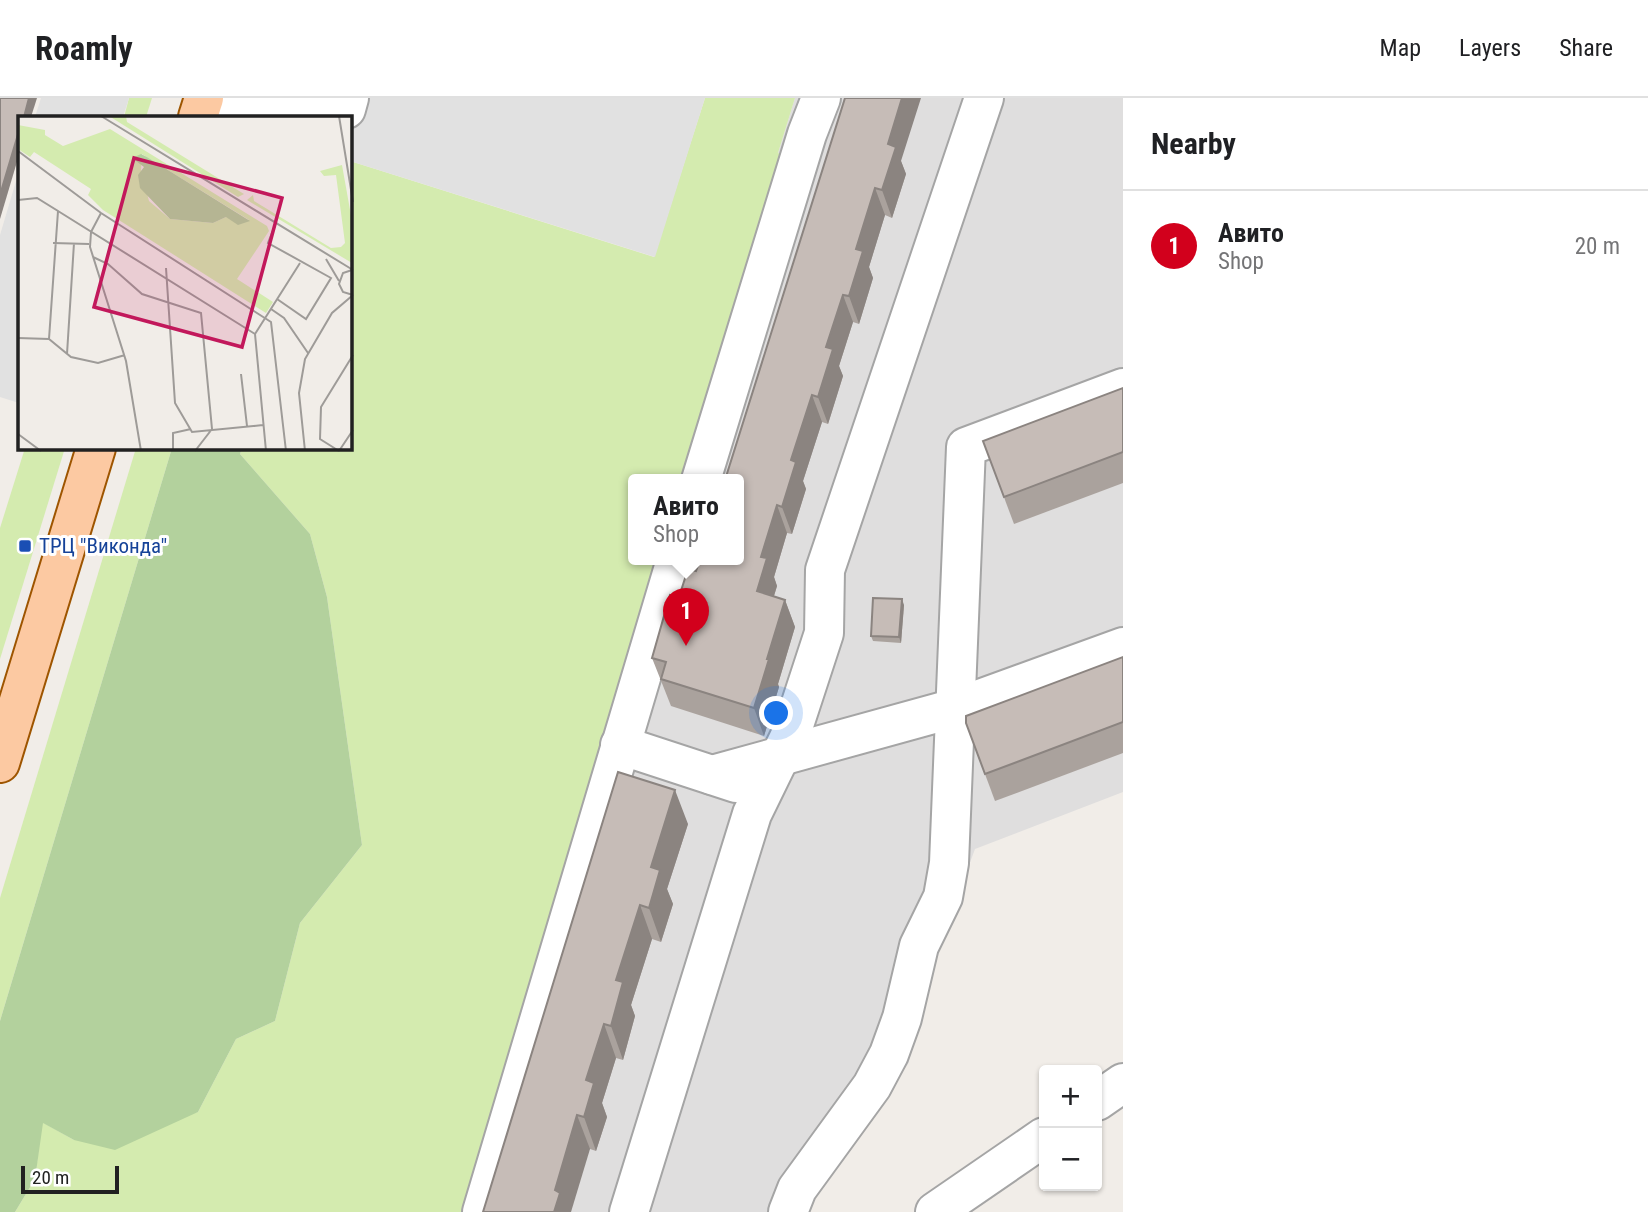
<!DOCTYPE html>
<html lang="en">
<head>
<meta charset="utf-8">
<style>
  body { margin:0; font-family:"Roboto Condensed",sans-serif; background:#f6f6f6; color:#202124 }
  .controls { position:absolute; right:21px; bottom:21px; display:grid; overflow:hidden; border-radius:7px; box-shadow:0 2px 5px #0004 }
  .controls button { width:63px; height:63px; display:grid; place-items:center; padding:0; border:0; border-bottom:2px solid #e0e0e0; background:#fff; color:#202124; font:35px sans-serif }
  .scale { position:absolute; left:21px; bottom:18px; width:98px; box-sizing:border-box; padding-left:7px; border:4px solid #212121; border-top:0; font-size:19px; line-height:24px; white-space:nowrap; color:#212121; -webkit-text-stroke:5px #fff; paint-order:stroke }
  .you { position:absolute; left:777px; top:616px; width:24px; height:24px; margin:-18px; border:5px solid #fff; border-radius:50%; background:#1a73e8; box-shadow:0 0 0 10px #1a73e833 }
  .badge { display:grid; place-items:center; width:46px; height:46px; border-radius:50%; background:#d2001c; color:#fff; font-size:23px; font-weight:700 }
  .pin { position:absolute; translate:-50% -58px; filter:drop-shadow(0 2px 4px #0008) }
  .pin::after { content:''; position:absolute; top:37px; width:24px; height:21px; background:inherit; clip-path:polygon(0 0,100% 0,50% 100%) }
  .popup { position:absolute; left:628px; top:376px; width:116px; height:91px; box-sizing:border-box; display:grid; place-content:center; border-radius:7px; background:#fff; filter:drop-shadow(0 2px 5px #0005); font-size:23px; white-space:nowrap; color:#757577 }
  .popup b { font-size:26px; color:#202124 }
  .popup::after { content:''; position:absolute; left:50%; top:100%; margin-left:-14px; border:14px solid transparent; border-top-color:#fff }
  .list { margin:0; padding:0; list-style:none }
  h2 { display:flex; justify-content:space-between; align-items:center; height:91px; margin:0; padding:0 28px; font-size:30px }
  h2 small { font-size:23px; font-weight:400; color:#757577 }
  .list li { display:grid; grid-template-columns:46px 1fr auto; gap:21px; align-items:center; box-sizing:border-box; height:112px; padding:0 28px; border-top:2px solid #e0e0e0 }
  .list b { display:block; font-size:26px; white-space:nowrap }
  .list p { margin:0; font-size:23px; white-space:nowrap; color:#757577 }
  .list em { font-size:23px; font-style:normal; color:#757577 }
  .map { position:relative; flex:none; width:1123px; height:1114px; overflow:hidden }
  header { display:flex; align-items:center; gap:42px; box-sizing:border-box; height:98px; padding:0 35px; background:#fff; border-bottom:2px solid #e0e0e0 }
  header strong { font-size:33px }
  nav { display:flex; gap:38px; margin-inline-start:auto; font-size:24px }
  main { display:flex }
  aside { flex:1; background:#fff }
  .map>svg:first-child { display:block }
  .residential { fill:#dfdede }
  .grass { fill:#d4ebaf }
  .forest { fill:#b3d19d }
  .parking { fill:#e1e1e1 }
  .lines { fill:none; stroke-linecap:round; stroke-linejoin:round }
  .minor-casing { stroke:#a5a5a5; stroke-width:42 }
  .major-casing { stroke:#9e5500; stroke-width:42 }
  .minor { stroke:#fff; stroke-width:38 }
  .major { stroke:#fcc9a2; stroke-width:38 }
  .wall { fill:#aaa29d }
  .shaded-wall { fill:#8b8480 }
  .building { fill:#c6bcb7; stroke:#8b8480; stroke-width:2 }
  .transit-dot { fill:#1a4fb4; stroke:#fff; stroke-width:2.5 }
  .labels { text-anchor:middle; stroke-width:6; stroke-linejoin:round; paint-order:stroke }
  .transit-label { font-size:21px; fill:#164399; stroke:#fff; text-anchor:start }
  .inset-road { fill:none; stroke:#9e9b98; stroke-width:2 }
  .view { fill:#c2185b; fill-opacity:0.15; stroke:#c2185b; stroke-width:3.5 }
  .inset-edge { fill:none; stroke:#212121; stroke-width:3.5 }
</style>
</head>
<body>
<header>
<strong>Roamly</strong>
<nav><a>Map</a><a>Layers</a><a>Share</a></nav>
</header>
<main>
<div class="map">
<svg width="1123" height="1114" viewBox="0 0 1123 1114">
  <rect width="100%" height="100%" fill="#f1ede8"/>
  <!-- residential -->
  <path class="residential" d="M795,0H1123V694L975,751L934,862L908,966L818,1092L809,1114H462L659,462H738V382H683L784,57L778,55Z"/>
  <!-- grass -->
  <g class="grass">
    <path d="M129,0H152L146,19H124Z"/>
    <path d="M705,0H795L778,55L784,57L683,382H634V462H659L462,1114H15L35,1081L42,1024L74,1042L198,1014L236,941L275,923L300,825L362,747L327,499L310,436L240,356L242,350H350V63L654,159Z"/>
    <path d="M25,350H65L0,561V430Z"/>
    <path d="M136,350H172L0,923V800Z"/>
  </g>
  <!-- forest -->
  <path class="forest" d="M172,350H242L240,356L310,436L327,499L362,747L300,825L275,923L236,941L198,1014L115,1052L74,1042L43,1025L35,1081L15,1114H0V923Z"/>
  <!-- parking -->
  <g class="parking">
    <path d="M41,0H129L123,19H35Z"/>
    <path d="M289,0H705L655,159L350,63V19Z"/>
    <path d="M19,73V305L0,299V137Z"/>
  </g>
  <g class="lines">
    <!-- minor casing -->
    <g class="minor-casing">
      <g id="minor">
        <path d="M223,0L272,14L346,11L349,0"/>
        <path d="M701,382L807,36L821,0"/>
        <path d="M620,647L736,685"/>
        <path d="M712,677L955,610L1123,549"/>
        <path d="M1097,1003L1123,985"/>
        <path d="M482,1114L676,462"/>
        <path d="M629,1114L752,716L791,636L824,535L825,472L984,0"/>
        <path d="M788,1114L797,1091L872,988L889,956L902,920L919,848L943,799L949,765L966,349L1123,290"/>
        <path d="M935,1114L1044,1039"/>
      </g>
    </g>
    <!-- major casing -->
    <g class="major-casing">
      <g id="major">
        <path d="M198,19L204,0"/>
        <path d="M0,665L96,350"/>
      </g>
    </g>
    <!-- minor -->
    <use href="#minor" class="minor"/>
    <!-- major -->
    <use href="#major" class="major"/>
  </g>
  <!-- wall -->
  <g class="wall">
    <path d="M845,0L901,63L906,76L892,120L885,117L869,169L873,180L859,226L853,224L839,268L843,278L828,326L822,324L803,383L806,391L792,436L787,435L774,479L777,488L774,498L785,502L795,529L778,586L779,589L764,638L671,608L652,560L679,499L696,473Z"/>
    <path d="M1123,290V385L1014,426L983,343Z"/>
    <path d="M904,507L901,545L873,543L871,538Z"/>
    <path d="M1123,559V655L995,703L966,625Z"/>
    <path d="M618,674L688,726L667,791L673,806L661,844L652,841L631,907L635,918L623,962L616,960L602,1005L607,1019L596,1053L590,1051L483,1114Z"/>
  </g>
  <!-- shaded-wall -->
  <g class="shaded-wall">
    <path d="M29,0H37L31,19H24Z"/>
    <path d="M902,0H921L901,63L906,76L892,120L882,92L888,46Z"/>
    <path d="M19,33V57L0,121V97Z"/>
    <path d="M875,90L885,117L869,169L873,180L859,226L849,198L856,151Z"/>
    <path d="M843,197L853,224L839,268L843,278L828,326L818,299L826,249Z"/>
    <path d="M812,297L822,324L803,383L806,391L792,436L782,409L791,362Z"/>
    <path d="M777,407L787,435L774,479L777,488L767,520L757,493L761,459Z"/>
    <path d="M902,501L904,507L901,545L899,539Z"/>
    <path d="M785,502L795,529L778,586L779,589L764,638L754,610L767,561Z"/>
    <path d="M675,692L688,726L667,791L673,806L661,844L649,810L651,769Z"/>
    <path d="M640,807L652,841L631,907L635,918L623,962L611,928L616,882Z"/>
    <path d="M604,926L616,960L602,1005L607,1019L596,1053L584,1019L586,982Z"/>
    <path d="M577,1017L590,1051L571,1114H554L555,1092Z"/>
  </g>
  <!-- building -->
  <g class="building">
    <path d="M0,0H29L24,19H19V33L0,97Z"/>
    <path d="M845,0H902L888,46L896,49L882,92L875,90L856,151L863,153L849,198L843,197L826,249L833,251L818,299L812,297L791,362L796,364L782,409L777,407L761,459L767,460L757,493L785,502L767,561H769L754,610L661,581L666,564L652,560L670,497L679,499L688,471L696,473L700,462H738V382H725Z"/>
    <path d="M1123,290V354L1004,399L983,343Z"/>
    <path d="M873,500L902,501L899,539L871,538Z"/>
    <path d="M1123,559V624L985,676L966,625V618Z"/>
    <path d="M618,674L675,692L651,769L660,772L649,810L640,807L616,882L623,884L611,928L604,926L586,982L594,985L584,1019L577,1017L555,1092L560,1095L554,1114H483Z"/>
  </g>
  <!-- markers -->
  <rect class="transit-dot" x="18" y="441" width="14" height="14" rx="3.5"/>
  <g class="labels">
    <!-- transit labels -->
    <g class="transit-label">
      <text x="39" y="455">ТРЦ "Виконда"</text>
    </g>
  </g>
  <!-- overview -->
  <g transform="translate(18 18)">
    <rect width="334" height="334" fill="#f1ede8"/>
    <path d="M91,0H108L109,6L226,78L220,81ZM0,9L27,14V19L45,30L92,13L249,110L251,115L219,163L255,186L248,197L85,94L70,79L73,73L16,36L12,41L0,33ZM124,38L231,104L208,101L195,107L152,103L131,85L123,54ZM324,49L334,105V147L229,84L235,79L236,85L313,132L323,131L327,127L318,59L306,60L302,55Z" fill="#d4ebaf" fill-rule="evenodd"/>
    <path d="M123,38L129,41L232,105L220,109L208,101L195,107L152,103L122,72L120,59L126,51L114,42Z" fill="#b3d19d"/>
    <path class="inset-road" d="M83,0L335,154M321,0L335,86M0,35L83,97L253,206L268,335M0,84L19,82L40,95L31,223M40,95L237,218M83,97L73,116L72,131L108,245L123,335M257,109L250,127L313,162L288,203L259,183M35,127L71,128M75,141L90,148L124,178L183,197L194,313L177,335M308,143L321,165M148,152L157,287L174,316L245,309M334,154L325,157L321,168L325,176L335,179M253,193L266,202L290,237M0,222L31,223L53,241L80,247L107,239M49,238L56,127M223,258L229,310M0,318L23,335M155,335V317L173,313M248,335L237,218L282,147M287,335L281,277L287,243L314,197L335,179M321,335L302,323L303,291L335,239M321,335L335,314"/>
    <path class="view" d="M116,42L264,82L224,231L76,191Z"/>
    <rect width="334" height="334" class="inset-edge"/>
  </g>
</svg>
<div class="controls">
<button>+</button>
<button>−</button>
</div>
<div class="scale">20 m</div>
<div class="you"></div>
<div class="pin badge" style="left:686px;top:548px">1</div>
<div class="popup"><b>Авито</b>Shop</div>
</div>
<aside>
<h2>Nearby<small></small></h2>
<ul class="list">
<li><span class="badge">1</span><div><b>Авито</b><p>Shop</p></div><em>20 m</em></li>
</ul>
</aside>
</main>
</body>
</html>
